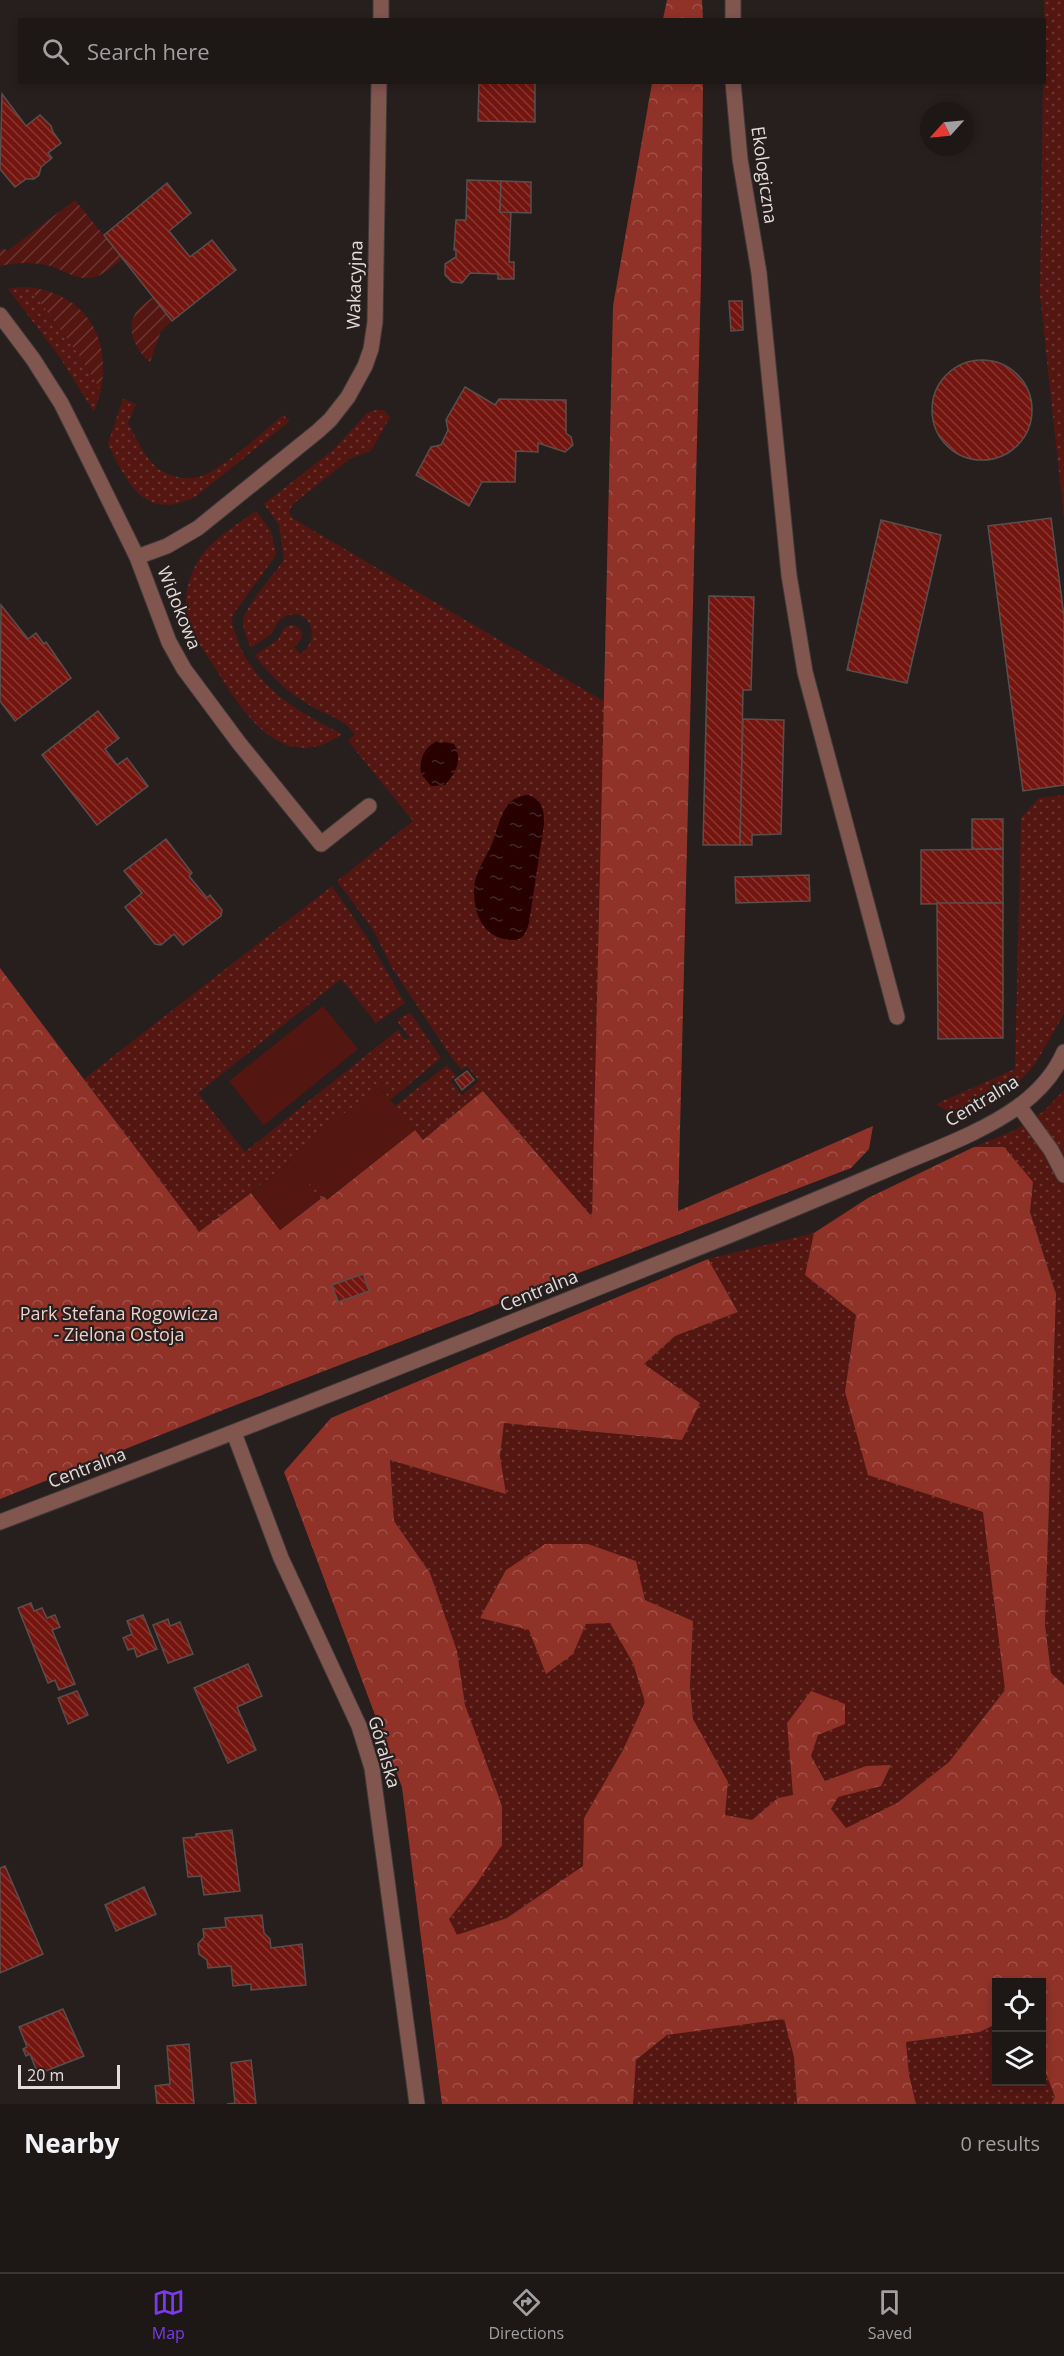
<!DOCTYPE html>
<html lang="en">
<head>
<meta charset="utf-8">
<style>
  body { margin:0; font-family:"Open Sans",sans-serif; background:#2a2423; color:#f1f3f6 }
  .controls { position:absolute; right:18px; bottom:18px; display:grid; overflow:hidden; border-radius:0px; box-shadow:0 3px 9px #0003 }
  .controls button { width:54px; height:54px; display:grid; place-items:center; padding:0; border:0; border-bottom:2px solid #3b3635; background:#1d1716; color:#f1f3f6; font:30px sans-serif }
  .compass { position:absolute; left:920px; top:102px; width:54px; height:54px; border-radius:50%; background:#1d1716; box-shadow:0 3px 9px #0003; rotate:243deg }
  .scale { position:absolute; left:18px; bottom:15px; width:102px; box-sizing:border-box; padding-left:6px; border:3px solid #e2dddc; border-top:0; font-size:16px; line-height:21px; white-space:nowrap; color:#e2dddc; -webkit-text-stroke:4px #271f1e; paint-order:stroke }
  .list { margin:0; padding:0; list-style:none }
  h2 { display:flex; justify-content:space-between; align-items:center; height:78px; margin:0; padding:0 24px; font-size:26px }
  h2 small { font-size:20px; font-weight:400; color:#a09fa1 }
  .icon { flex:none; width:33px; height:33px; fill:none; stroke:currentColor; stroke-width:2; stroke-linecap:round; stroke-linejoin:round }
  .map { position:relative; flex:none; width:1064px; height:2104px; overflow:hidden }
  .search { position:absolute; background:#1d1716; box-shadow:0 3px 9px #0003; left:18px; right:18px; top:18px; height:66px; display:flex; align-items:center; gap:15px; box-sizing:border-box; padding:0 21px; border-radius:0px; color:#a09fa1; font-size:22px }
  .sheet { height:168px; background:#1d1716 }
  nav { display:flex; justify-content:space-around; align-items:center; box-sizing:border-box; height:84px; border-top:2px solid #3b3635; background:#1d1716; font-size:16px; color:#a09fa1 }
  nav a { display:grid; justify-items:center; gap:3px }
  nav .on { color:#7c3aed }
  .map>svg:first-child { display:block }
  .grass { fill:url(#grass-dots) }
  .forest { fill:url(#forest-crowns) }
  .park { fill:#541611 }
  .garden { fill:url(#garden-furrows) }
  .water { fill:url(#water-ripples) }
  .building { fill:url(#building-back-hatch); stroke:#584f4d; stroke-width:1.5 }
  .lines { fill:none; stroke-linecap:round; stroke-linejoin:round }
  .minor-casing { stroke:#413a39; stroke-width:17 }
  .minor { stroke:#80564f; stroke-width:15 }
  .labels { text-anchor:middle; stroke-width:4.5; stroke-linejoin:round; paint-order:stroke }
  .street-label { font-size:18px; fill:#e2dddc; stroke:#271f1e }
  .park-label { font-size:18px; fill:#ecd0cc; stroke:#271f1e }
</style>
</head>
<body>
<div class="map">
<svg width="1064" height="2104" viewBox="0 0 1064 2104">
  <defs>
    <pattern id="grass-dots" width="8" height="8" patternUnits="userSpaceOnUse" patternTransform="scale(1.5)"><rect width="8" height="8" fill="#541611"/><path d="M2 2h.1M6 6h.1" fill="none" stroke="#6c3733" stroke-width="1.8" stroke-linecap="round"/></pattern>
    <pattern id="forest-crowns" width="20" height="18" patternUnits="userSpaceOnUse" patternTransform="scale(1.5)"><rect width="20" height="18" fill="#913229"/><path d="M2 6a3 3 0 1 1 6 0M12 15a3 3 0 1 1 6 0" fill="none" stroke="#a04f47"/></pattern>
    <pattern id="garden-furrows" width="10" height="10" patternUnits="userSpaceOnUse" patternTransform="scale(1.5)"><rect width="10" height="10" fill="#541611"/><path d="M-1 1l2-2M0 10L10 0M9 11l2-2" fill="none" stroke="#6c3733"/></pattern>
    <pattern id="water-ripples" width="26" height="14" patternUnits="userSpaceOnUse" patternTransform="scale(1.5)"><rect width="26" height="14" fill="#280000"/><path d="M2 4q2-2 4 0t4 0M15 11q2-2 4 0t4 0" fill="none" stroke="#472525"/></pattern>
    <pattern id="building-back-hatch" width="6" height="6" patternUnits="userSpaceOnUse" patternTransform="scale(1.5)"><rect width="6" height="6" fill="#74150f"/><path d="M-1 5l2 2M0 0l6 6M5-1l2 2" fill="none" stroke="#883731"/></pattern>
  </defs>
  <rect width="100%" height="100%" fill="#271f1e"/>
  <!-- grass -->
  <g class="grass">
    <path d="M1044,0H1064V519L1040,295L1043,83L1044,82Z"/>
    <path d="M20,287H29L79,355L101,391L94,412L59,356L8,289Z"/>
    <path d="M123,399L136,404L128,423C136,437 143,455 155,466C166,477 187,481 202,476C222,469 266,430 283,415L290,421L195,497C144,522 127,482 108,444Z"/>
    <path d="M376,410H384L390,417L371,451L351,458L293,504L289,511L292,518L605,702L592,1218L484,1091L423,1140L395,1106L447,1065L456,1076L450,1081L462,1095L479,1081L467,1066L462,1070L452,1058L392,968L374,931L337,881L413,821L348,741L355,734C344,719 327,715 311,706C287,692 271,677 255,655L278,640L284,628C291,623 297,624 302,632L301,640L294,647L300,654C323,640 310,606 286,616C276,620 276,628 271,634C265,639 257,643 251,648C248,640 242,628 243,620C244,609 276,571 284,560L279,525L264,504L334,449L367,413Z"/>
    <path d="M256,511L271,531L276,555L234,613C230,622 233,627 236,635C251,685 298,712 342,734C284,775 245,716 217,671C207,655 196,640 188,623C182,599 189,571 204,552C218,536 239,523 256,511Z"/>
    <path d="M1064,795V1014L1035,1064L1006,1097L959,1118L936,1104L1015,1069L1021,818L1039,798Z"/>
    <path d="M332,886L366,936L405,1003L376,1023L341,979L198,1093L245,1152L398,1030L405,1040L410,1038L397,1021L410,1012L441,1058L390,1100L380,1086L292,1156L324,1196L320,1199L291,1161L199,1233L84,1079Z"/>
    <path d="M1064,1090V1685L1051,1673L1045,1625L1056,1294L1030,1212L1033,1182L974,1147L1013,1131L1044,1111Z"/>
    <path d="M814,1233L805,1275L856,1315L845,1392L868,1474L983,1511L1005,1690L949,1762L897,1803L846,1828L831,1809L838,1796L881,1786L891,1766H866L826,1781L811,1756L818,1735L787,1723L793,1796L778,1798L752,1820L725,1815L728,1782L693,1719L690,1686L693,1621L645,1600L529,1630L573,1654L586,1624L610,1623L633,1663L645,1702L623,1750L584,1818L583,1866L507,1918L456,1936L449,1919L475,1886L465,1705L457,1651L430,1573L394,1521L390,1460L506,1494L500,1456L504,1423L682,1440L699,1403L644,1364L675,1336L738,1312L708,1259Z"/>
    <path d="M784,2019L794,2057L797,2104H633L636,2060L667,2035Z"/>
    <path d="M996,2024V2082H1042V2063L1055,2097L1051,2104H916L909,2075L906,2042L980,2032Z"/>
  </g>
  <!-- forest -->
  <g class="forest">
    <path d="M667,0H702L703,19H663Z"/>
    <path d="M652,83H703L701,278L678,1211L873,1126L869,1149L851,1168L223,1410L0,1499V968L199,1232L251,1193L280,1230L324,1196L327,1199L415,1130L423,1140L483,1091L592,1217L613,306Z"/>
    <path d="M974,1147H1004L1033,1182L1030,1212L1056,1294L1045,1625L1051,1673L1064,1685V2104H1051L1055,2097L1042,2063V1982H996V2024L980,2032L906,2042L909,2075L916,2104H797L794,2057L784,2019L667,2035L636,2060L633,2104H442L402,1787L284,1472L331,1418L708,1259L738,1312L675,1336L644,1364L700,1403L682,1440L504,1423L500,1456L506,1494L390,1460L394,1521L430,1573L457,1651L465,1705L502,1806V1845L475,1886L449,1919L457,1935L507,1918L583,1866L584,1818L623,1750L645,1702L633,1663L610,1623L586,1624L573,1654L546,1674L529,1630L480,1618L506,1570L545,1544H588L636,1561L645,1600L693,1621L690,1686L693,1719L728,1782L725,1815L752,1820L778,1798L793,1795L787,1723L811,1691L845,1704V1724L818,1735L811,1756L825,1781L866,1766L891,1765L881,1786L838,1797L831,1809L846,1828L897,1803L949,1762L1005,1690L983,1512L868,1475L845,1392L856,1315L805,1275L814,1233L868,1198Z"/>
  </g>
  <!-- park -->
  <g class="park">
    <path d="M323,1006L358,1049L264,1125L229,1081Z"/>
    <path d="M379,1086L415,1130L327,1200L291,1155Z"/>
    <path d="M291,1161L320,1199L280,1230L251,1193Z"/>
  </g>
  <!-- garden -->
  <g class="garden">
    <path d="M75,200L123,259C114,265 105,274 95,277C78,282 66,271 51,266C34,262 17,262 0,266V251L3,248L7,251Z"/>
    <path d="M29,287C86,295 111,336 101,391L79,355Z"/>
    <path d="M153,297L172,321L161,331L150,362C137,352 125,330 135,314C138,307 147,302 153,297Z"/>
  </g>
  <!-- water -->
  <g class="water">
    <path d="M438,741L454,744C463,759 456,773 445,785L431,786L421,774C419,759 424,746 438,741Z"/>
    <path d="M529,795C543,801 544,810 544,824L529,923C526,933 523,941 511,940C486,938 475,919 474,894C473,872 488,857 494,838C501,818 504,796 529,795Z"/>
  </g>
  <!-- building -->
  <g class="building">
    <path d="M479,82H535V122L478,121Z"/>
    <path d="M2,94L26,126L40,115L51,126L53,132L61,143L48,153L52,158L41,167L39,175L34,179H26L15,187L0,169Z"/>
    <path d="M467,180L501,181L500,212L511,211L509,262H514V279H498V274L470,273L462,283L452,282L445,275V264L456,257V250H454L456,220H466Z"/>
    <path d="M501,181L531,182V213L500,212Z"/>
    <path d="M167,183L191,213L169,231L190,257L212,240L236,270L172,321L104,235Z"/>
    <path d="M729,301H742L743,330L731,331Z"/>
    <circle cx="982" cy="410" r="50"/>
    <path d="M465,387L495,405L499,399L566,400V433L571,437L573,445L565,452L538,443V452L516,451L515,482H482L469,506L416,475L431,447L441,445L448,430L446,420Z"/>
    <path d="M1051,518L1064,616V785L1023,791L988,526Z"/>
    <path d="M881,520L941,535L907,683L847,670Z"/>
    <path d="M709,596L754,597L751,690H743L740,845H703Z"/>
    <path d="M1,605L28,639L36,633L44,644L46,642L71,678L15,721L0,701Z"/>
    <path d="M98,711L119,738L105,749L117,765L127,758L148,786L97,825L42,755Z"/>
    <path d="M743,719L784,720L781,834L752,835V845H740Z"/>
    <rect x="972" y="819" width="31" height="30"/>
    <path d="M166,839L192,873L189,876L207,898L210,895L222,910L221,916L183,945L174,934L161,945L155,944L125,907L142,893L124,871Z"/>
    <path d="M1003,849V903L921,904V850Z"/>
    <path d="M809,875L810,901L736,903L735,877Z"/>
    <path d="M937,903H1003V1038L938,1039Z"/>
    <path d="M467,1071L474,1080L462,1090L455,1080Z"/>
    <path d="M363,1274L369,1291L338,1302L332,1285Z"/>
    <path d="M31,1603L34,1611L42,1608L47,1618L55,1615L60,1627L52,1630L75,1684L59,1690L55,1680L48,1683L18,1608Z"/>
    <path d="M143,1615L157,1649L137,1657L134,1648L128,1650L123,1638L132,1634L127,1621Z"/>
    <path d="M168,1619L170,1626L180,1622L193,1654L168,1663L153,1625Z"/>
    <path d="M248,1664L262,1696L237,1707L256,1750L228,1763L194,1688Z"/>
    <path d="M77,1691L88,1715L68,1724L58,1698Z"/>
    <path d="M232,1830L240,1891L204,1895L201,1876L188,1877L183,1838L196,1837V1834Z"/>
    <path d="M5,1866L43,1954L0,1973V1868Z"/>
    <path d="M144,1887L156,1914L116,1931L105,1905Z"/>
    <path d="M262,1915L264,1933L270,1939L271,1948L302,1944L306,1985L251,1990V1984L233,1986L231,1966L208,1968L207,1960L199,1954L198,1944L204,1937L203,1929L226,1927L225,1918Z"/>
    <path d="M63,2009L84,2056L38,2074L30,2054L26,2056L23,2049L27,2047L19,2027Z"/>
    <path d="M189,2044L194,2104H157L155,2086L170,2084L167,2046Z"/>
    <path d="M251,2060L256,2104H227L235,2103L231,2063Z"/>
  </g>
  <g class="lines">
    <!-- minor casing -->
    <g class="minor-casing">
      <g id="minor">
        <path d="M381,20V0"/>
        <path d="M733,20V0"/>
        <path d="M733,82L740,159L759,273L789,575L805,672L897,1017"/>
        <path d="M0,315L33,359L61,403L78,437L137,557L169,642L184,669L239,743L321,844L369,806"/>
        <path d="M137,557L167,546L198,528L318,431L330,420L348,397L365,366L371,349L375,322L379,82"/>
        <path d="M1019,1106L1051,1150L1064,1175"/>
        <path d="M234,1433L281,1558L359,1726L372,1768L417,2104"/>
        <path d="M0,1522C230,1435 457,1344 685,1253C757,1225 827,1195 898,1165C938,1148 983,1132 1019,1106C1038,1092 1055,1073 1064,1052"/>
      </g>
    </g>
    <!-- minor -->
    <use href="#minor" class="minor"/>
  </g>
  <g class="labels">
    <!-- street labels -->
    <g class="street-label">
      <text transform="translate(764 175) rotate(82)" y="6">Ekologiczna</text>
      <text transform="translate(355 285) rotate(-88)" y="6">Wakacyjna</text>
      <text transform="translate(179 608) rotate(68)" y="6">Widokowa</text>
      <text transform="translate(982 1101) rotate(-31)" y="6">Centralna</text>
      <text transform="translate(539 1291) rotate(-22)" y="6">Centralna</text>
      <text transform="translate(87 1468) rotate(-21)" y="6">Centralna</text>
      <text transform="translate(384 1752) rotate(74)" y="6">Góralska</text>
    </g>
    <!-- park labels -->
    <g class="park-label">
      <text x="119" y="1320">Park Stefana Rogowicza<tspan x="119" dy="21">- Zielona Ostoja</tspan></text>
    </g>
  </g>
</svg>
<div class="controls">
<button><svg class="icon" aria-label="locate" viewBox="0 0 24 24"><circle cx="12" cy="12" r="6"/><path d="M12 2v4M12 18v4M2 12h4M18 12h4"/></svg></button>
<button><svg class="icon" aria-label="layers" viewBox="0 0 24 24"><path d="M12 4l9 5-9 5-9-5zM3 14l9 5 9-5"/></svg></button>
</div>
<svg class="compass" viewBox="-18 -18 36 36"><path d="M0-13l5 13h-10z" fill="#e53935"/><path d="M0 13l5-13h-10z" fill="#a09fa1"/></svg>
<div class="scale">20 m</div>
<div class="search"><svg class="icon" aria-label="search" viewBox="0 0 24 24"><circle cx="10" cy="10" r="6"/><path d="M15 15l6 6"/></svg>Search here</div>
</div>
<section class="sheet">
<h2>Nearby<small>0 results</small></h2>
<ul class="list">
</ul>
</section>
<nav>
<a class="on"><svg class="icon" aria-label="map" viewBox="0 0 24 24"><path d="M3 6l6-2 6 2 6-2v14l-6 2-6-2-6 2zM9 4v14M15 6v14"/></svg>Map</a>
<a><svg class="icon" aria-label="directions" viewBox="0 0 24 24"><path d="M12 3l9 9-9 9-9-9zM9 14v-3h6M13 9l2 2-2 2"/></svg>Directions</a>
<a><svg class="icon" aria-label="saved" viewBox="0 0 24 24"><path d="M7 4h10v16l-5-4-5 4z"/></svg>Saved</a>
</nav>
</body>
</html>
